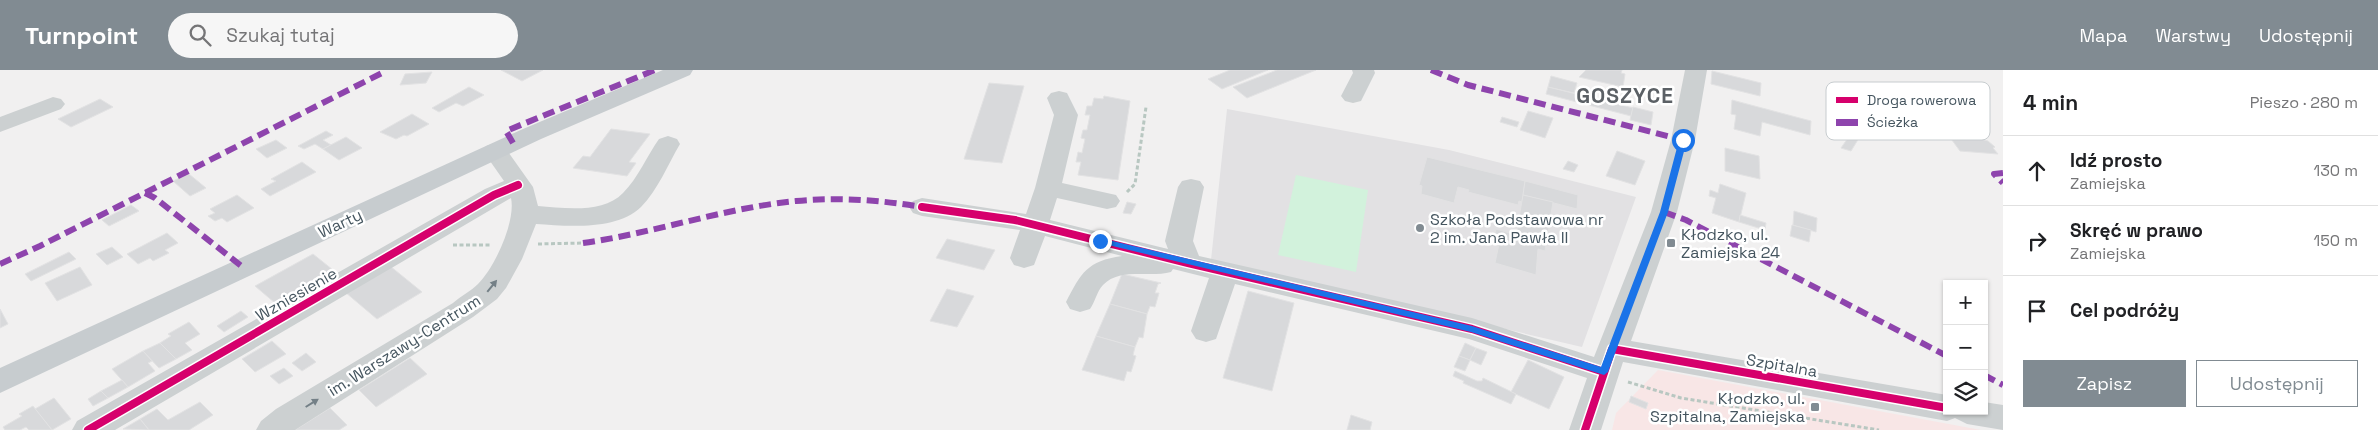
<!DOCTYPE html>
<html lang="pl">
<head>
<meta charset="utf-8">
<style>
  body { margin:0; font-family:"Space Grotesk",sans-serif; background:#f6f6f6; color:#202124 }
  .controls { position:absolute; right:15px; bottom:15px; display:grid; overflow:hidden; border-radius:0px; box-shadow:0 1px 4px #0004 }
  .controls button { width:45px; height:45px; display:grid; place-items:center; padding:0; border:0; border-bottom:1px solid #e0e0e0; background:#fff; color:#202124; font:25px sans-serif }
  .stop { position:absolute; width:15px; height:15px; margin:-11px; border:4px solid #1a73e8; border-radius:50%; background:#fff }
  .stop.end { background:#1a73e8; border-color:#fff; box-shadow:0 1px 5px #0008 }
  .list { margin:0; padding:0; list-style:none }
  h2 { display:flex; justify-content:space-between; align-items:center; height:65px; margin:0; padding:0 20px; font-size:21px }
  h2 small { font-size:16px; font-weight:400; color:#757577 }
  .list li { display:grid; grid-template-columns:32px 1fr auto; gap:15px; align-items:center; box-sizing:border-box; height:70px; padding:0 20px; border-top:1px solid #e0e0e0 }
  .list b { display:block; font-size:19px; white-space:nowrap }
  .list p { margin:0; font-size:16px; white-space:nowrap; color:#757577 }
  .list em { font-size:16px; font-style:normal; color:#757577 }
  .actions { display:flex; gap:10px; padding:15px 20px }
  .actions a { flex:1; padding:11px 0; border:1px solid #818b92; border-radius:0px; text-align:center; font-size:18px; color:#818b92 }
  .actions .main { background:#818b92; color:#fff }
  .icon { flex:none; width:28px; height:28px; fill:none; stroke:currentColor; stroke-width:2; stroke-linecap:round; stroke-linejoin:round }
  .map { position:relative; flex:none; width:2003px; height:360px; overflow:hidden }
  header { display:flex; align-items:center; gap:30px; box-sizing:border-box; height:70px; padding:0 25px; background:#818b92; color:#fff }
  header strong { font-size:24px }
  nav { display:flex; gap:28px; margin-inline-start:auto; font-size:18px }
  .search { width:350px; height:45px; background:#f6f6f6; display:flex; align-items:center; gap:12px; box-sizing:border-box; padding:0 18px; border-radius:28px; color:#757577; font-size:19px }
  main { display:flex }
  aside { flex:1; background:#fff }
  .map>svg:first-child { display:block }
  .education { fill:#e2e1e3 }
  .medical { fill:#f8e6e6 }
  .green { fill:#d2f2dc }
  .building { fill:#d8d9db; stroke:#e2e2e3 }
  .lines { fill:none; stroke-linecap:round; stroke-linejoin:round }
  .path { stroke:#b8c7c1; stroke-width:3; stroke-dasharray:4 2.5; stroke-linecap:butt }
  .minor { fill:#ccd0d1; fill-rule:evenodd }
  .major { fill:#c7cccf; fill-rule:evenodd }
  .quiet { stroke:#8e44ad; stroke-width:6; stroke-dasharray:12 6; stroke-linecap:butt }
  .cycleway-casing { stroke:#fff; stroke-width:11 }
  .cycleway { stroke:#d6006c; stroke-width:8 }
  .oneway { fill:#748087 }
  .route { fill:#1a73e8 }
  .poi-dot { fill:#818b92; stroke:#fff; stroke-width:2 }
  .labels { text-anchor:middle; stroke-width:5; stroke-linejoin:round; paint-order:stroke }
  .poi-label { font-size:16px; fill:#45555f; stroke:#fff; text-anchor:start }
  .street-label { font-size:16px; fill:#45555f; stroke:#fff }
  .district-label { font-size:21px; font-weight:bold; letter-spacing:1px; fill:#5b6065; stroke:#fff }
  .key { fill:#fff; stroke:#c7cccf; stroke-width:1 }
  .key-label { font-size:14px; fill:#45555f }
</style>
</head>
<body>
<header>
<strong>Turnpoint</strong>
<div class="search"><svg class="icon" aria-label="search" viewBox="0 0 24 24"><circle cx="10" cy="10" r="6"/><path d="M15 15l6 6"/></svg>Szukaj tutaj</div>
<nav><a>Mapa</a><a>Warstwy</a><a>Udostępnij</a></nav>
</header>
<main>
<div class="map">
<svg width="2003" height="360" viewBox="0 0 2003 360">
  <rect width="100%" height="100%" fill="#f1f0f0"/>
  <!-- education -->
  <path class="education" d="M1227,39L1449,80L1636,127L1582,277L1211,190Z"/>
  <!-- medical -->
  <path class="medical" d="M1658,300L1981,360H1612L1616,343Z"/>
  <!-- green -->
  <path class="green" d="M1296,105L1368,120L1356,202L1278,185Z"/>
  <!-- building -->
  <g class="building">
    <path d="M501,0H543L522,11Z"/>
    <path d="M1230,0H1268L1222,19L1208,9Z"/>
    <path d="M1277,0H1316L1247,28L1233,17Z"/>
    <path d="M1586,0H1622L1621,3L1625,4L1623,17L1579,7Z"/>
    <path d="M1712,1L1761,13L1760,26L1711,14Z"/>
    <path d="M432,2L426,13L400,15L405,4Z"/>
    <path d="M1551,6L1577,13L1574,23L1548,17Z"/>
    <path d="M989,13L1024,16L1002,93L964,89Z"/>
    <path d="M469,17L484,25L463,36L456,33L439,42L432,38Z"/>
    <path d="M1548,17L1633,38L1631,46L1546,24Z"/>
    <path d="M1104,26L1130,31L1118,110L1078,105L1081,92H1076L1078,82L1082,83L1085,69L1081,68L1083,60H1087L1090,45H1085L1087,36H1092L1094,28L1103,29Z"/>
    <path d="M100,29L113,37L71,57L58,49Z"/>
    <path d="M1732,30L1811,51L1810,65L1762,52L1760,66L1734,59L1736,45L1731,44Z"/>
    <path d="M1633,37L1653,42L1651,55L1630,50Z"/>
    <path d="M1528,41L1553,48L1545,68L1520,60Z"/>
    <path d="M412,44L429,54L407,66L404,65L396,69L380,62Z"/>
    <path d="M1502,47L1519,52L1517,57L1500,52Z"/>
    <path d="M611,59L650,64L629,92L636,93L627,106L573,98L583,86L590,87Z"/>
    <path d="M326,61L333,65L323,70L331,75L323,79L315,74L304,79L298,76Z"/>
    <path d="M1850,65L1859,68L1851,81L1841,78Z"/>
    <path d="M1949,66L1977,68L1988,71L1995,77L1993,78L1998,84L1960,81Z"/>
    <path d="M346,67L362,78L339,90L323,79Z"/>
    <path d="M276,70L287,78L267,88L256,79Z"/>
    <path d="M1725,78L1759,86L1760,109L1725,101Z"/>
    <path d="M1617,81L1645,91L1635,115L1606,106Z"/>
    <path d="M1427,87L1525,111L1522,132L1519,131L1518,135L1468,122L1469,120L1458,117L1454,133L1421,124L1422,116L1419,115Z"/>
    <path d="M1568,91L1578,95L1574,102L1563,99Z"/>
    <path d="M302,92L316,102L270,126L261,119L276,111L271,109Z"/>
    <path d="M189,104L206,118L190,126L173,111Z"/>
    <path d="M1525,111L1578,125L1577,139L1523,125Z"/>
    <path d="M1720,114L1746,123L1739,152L1712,143L1716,128L1709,126L1710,120L1718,123Z"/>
    <path d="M237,125L254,138L227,152L222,148L215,151L208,146L215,143L210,139Z"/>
    <path d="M1523,125L1553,132L1545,181L1538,179L1536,205L1495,193L1500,169L1494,167L1496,159L1516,165Z"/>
    <path d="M1127,132L1136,134L1131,144L1123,143Z"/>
    <path d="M131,135L139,141L109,156L102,150Z"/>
    <path d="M1794,141L1817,148L1816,162L1793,155Z"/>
    <path d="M1740,145L1766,153L1765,160L1739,152Z"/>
    <path d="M1792,155L1811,160L1809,172L1790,166Z"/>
    <path d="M167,163L178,173L165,180L169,183L153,191L150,188L138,194L127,184Z"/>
    <path d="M947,169L995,180L984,200L936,188Z"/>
    <path d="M112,177L123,187L107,195L96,184Z"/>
    <path d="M69,182L76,189L31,211L25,204Z"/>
    <path d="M313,184L333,200L275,233L255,216Z"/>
    <path d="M390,196L422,222L377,249L345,222Z"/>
    <path d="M80,197L92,215L57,231L45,213Z"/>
    <path d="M1122,204L1161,213L1158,214L1155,223H1159L1155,237L1150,236L1147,244L1110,234Z"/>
    <path d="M947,219L974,226L957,257L930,251Z"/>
    <path d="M1248,221L1294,233L1272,321L1223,308Z"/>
    <path d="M1110,234L1147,244L1143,268L1139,267L1135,277L1096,266Z"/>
    <path d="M0,239L8,254L0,258Z"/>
    <path d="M241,241L248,247L224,262L217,256Z"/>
    <path d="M189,252L200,264L185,273L192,280L176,289L160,273L171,266L168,264Z"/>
    <path d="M1096,266L1135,277L1133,285L1136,286L1131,302L1127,301L1124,311L1082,300Z"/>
    <path d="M272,271L286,284L255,302L242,289Z"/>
    <path d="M160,273L176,289L159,298L143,281Z"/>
    <path d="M1465,273L1476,278L1470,290L1459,286Z"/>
    <path d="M1476,278L1487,282L1481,295L1470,290Z"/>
    <path d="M143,281L152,291L148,293L155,301L128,317L112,299Z"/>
    <path d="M306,283L316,292L302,301L292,293Z"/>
    <path d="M1459,286L1470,290L1465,301L1454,297Z"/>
    <path d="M410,288L427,304L376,337L359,320Z"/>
    <path d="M1528,290L1564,307L1549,339L1511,322Z"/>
    <path d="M284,298L293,306L279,314L270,306Z"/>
    <path d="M1455,301L1477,311H1482L1483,308L1516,324L1511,334L1463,313L1464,311L1453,306Z"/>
    <path d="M122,310L128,317L108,328L101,321Z"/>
    <path d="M101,321L108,328L93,336L88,329Z"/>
    <path d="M1631,326L1648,333L1646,339L1629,332Z"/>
    <path d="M54,328L71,349L52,360L35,339Z"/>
    <path d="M200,332L213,345L189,360H149L140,349L157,339L168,350Z"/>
    <path d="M33,336L52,360H29L26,357L20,360H5L3,357L22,346L19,344Z"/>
    <path d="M330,338L347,355L339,360H295Z"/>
    <path d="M1351,345L1372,352L1370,360H1347Z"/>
    <path d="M140,349L149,360L123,359Z"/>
  </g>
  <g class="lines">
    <!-- path -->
    <g class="path">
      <path d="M1127,122L1135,114L1146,37"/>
      <path d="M538,174L583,173"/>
      <path d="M453,175H492"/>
      <path d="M1628,312L1681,328L1879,360"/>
    </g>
    <!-- minor -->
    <g class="minor">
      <path d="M1352,0H1374L1375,3L1361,31L1353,33L1345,31L1341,26L1353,3Z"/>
      <path d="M1685,0H1707L1695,70L1677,142L1631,271L1947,325V341H1984V332L2003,335V360L1967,354L1955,348L1947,351L1623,292L1601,360H1569L1587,308L1469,269L1235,214L1216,269L1206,272L1196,269L1191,261L1209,208L1173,199L1171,202C1150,208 1120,197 1103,215C1097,221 1095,232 1090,239L1080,242L1070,239L1066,232C1081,203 1087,191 1122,186L1045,166L1034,195L1024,198L1014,195L1010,188L1020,160L922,146L913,143L909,137L913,131L922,128L1026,144L1035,118L1054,45L1047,28L1051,23L1059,21L1067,23L1078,45L1062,113L1116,125L1120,131L1116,137L1107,139L1057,128L1050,150L1168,179L1165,171L1178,117L1182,111L1191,109L1200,111L1204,117L1193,171L1199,186L1472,248L1594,287L1651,142L1671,70Z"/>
      <path d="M53,27L61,29L65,34L61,39L0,62V47Z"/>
      <path d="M668,66L677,69L680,74C668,94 658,120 641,137C616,161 567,156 536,154L522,189L506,218L497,229L473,247L295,360H256L261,351L276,339L453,233C461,226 471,221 478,214C495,197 516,151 511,128L115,360H72L77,351L485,119L504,111L483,81L486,76L495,73L504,76L533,117L538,136C564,138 603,144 623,123C638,108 647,86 659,69Z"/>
    </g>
    <!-- major -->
    <path class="major" d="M663,0H693L690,5L541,69L0,323V298L523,59Z"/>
    <!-- quiet -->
    <g class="quiet">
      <path d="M1431,0L1468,15L1683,70"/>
      <path d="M513,73L506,61L655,0"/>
      <path d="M2003,103L1994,104L2003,113"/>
      <path d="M145,123L155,128L244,198"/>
      <path d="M1664,142L1686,150L1947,286"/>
      <path d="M583,173C655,163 724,138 796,131C839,127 880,130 922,137"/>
      <path d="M0,194L40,176L382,3"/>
      <path d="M1984,305L2003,315"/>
    </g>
    <!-- cycleway casing -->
    <g class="cycleway-casing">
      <g id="cycleway">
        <path d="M922,137L1015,150L1188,193L1472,259L1604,302"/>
        <path d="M88,360L494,125L518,115"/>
        <path d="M1585,360L1612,279L1947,338"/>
      </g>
    </g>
    <!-- cycleway -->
    <use href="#cycleway" class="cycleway"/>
  </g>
  <!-- one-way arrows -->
  <defs><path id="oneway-solid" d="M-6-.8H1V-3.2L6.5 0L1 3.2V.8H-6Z" transform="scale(1.25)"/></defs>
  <g class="oneway">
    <use href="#oneway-solid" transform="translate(492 216) rotate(-51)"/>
    <use href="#oneway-solid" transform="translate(312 333) rotate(-32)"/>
  </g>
  <!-- route -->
  <path class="route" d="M1683,68L1687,70L1668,142L1608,302L1604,305L1471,262L1100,173L1096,171L1100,168L1472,256L1601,297L1660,142L1679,70Z"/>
  <!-- markers -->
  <g class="poi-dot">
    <circle cx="1420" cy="158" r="5"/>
    <rect x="1666" y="168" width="10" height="10" rx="2.5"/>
    <rect x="1810" y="332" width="10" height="10" rx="2.5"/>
  </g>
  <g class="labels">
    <!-- poi labels -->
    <g class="poi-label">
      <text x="1430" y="155">Szkoła Podstawowa nr<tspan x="1430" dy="18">2 im. Jana Pawła II</tspan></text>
      <text x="1681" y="170">Kłodzko, ul.<tspan x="1681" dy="18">Zamiejska 24</tspan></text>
      <text x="1805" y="334" text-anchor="end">Kłodzko, ul.<tspan x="1805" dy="18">Szpitalna, Zamiejska</tspan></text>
    </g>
    <!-- street labels -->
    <g class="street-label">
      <text transform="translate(340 153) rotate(-25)" y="6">Warty</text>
      <text transform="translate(296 224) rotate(-30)" y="6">Wzniesienie</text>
      <text transform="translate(404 275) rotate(-32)" y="6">im. Warszawy-Centrum</text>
      <text transform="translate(1782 295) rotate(10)" y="6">Szpitalna</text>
    </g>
    <!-- district labels -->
    <g class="district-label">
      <text x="1625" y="33">GOSZYCE</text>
    </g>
  </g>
  <!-- legend -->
  <rect x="1826" y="12" width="164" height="58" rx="8" class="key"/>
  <rect x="1836" y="27" width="22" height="6" fill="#d6006c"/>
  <rect x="1836" y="49" width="22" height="7" fill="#8e44ad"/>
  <g class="key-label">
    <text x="1867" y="35">Droga rowerowa</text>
    <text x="1867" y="57">Ścieżka</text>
  </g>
</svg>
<div class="controls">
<button>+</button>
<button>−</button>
<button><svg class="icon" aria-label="layers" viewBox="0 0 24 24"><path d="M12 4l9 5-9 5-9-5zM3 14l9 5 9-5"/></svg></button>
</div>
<div class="stop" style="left:1683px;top:70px"></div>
<div class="stop end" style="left:1100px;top:171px"></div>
</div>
<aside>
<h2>4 min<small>Pieszo · 280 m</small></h2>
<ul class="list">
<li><svg class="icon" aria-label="ahead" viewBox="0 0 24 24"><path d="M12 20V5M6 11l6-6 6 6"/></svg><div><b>Idź prosto</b><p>Zamiejska</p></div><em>130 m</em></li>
<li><svg class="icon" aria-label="right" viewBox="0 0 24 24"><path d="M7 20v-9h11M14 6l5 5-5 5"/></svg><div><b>Skręć w prawo</b><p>Zamiejska</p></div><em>150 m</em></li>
<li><svg class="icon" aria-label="arrive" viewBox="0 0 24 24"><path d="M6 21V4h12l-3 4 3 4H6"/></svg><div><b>Cel podróży</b></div></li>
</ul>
<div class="actions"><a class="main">Zapisz</a><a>Udostępnij</a></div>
</aside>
</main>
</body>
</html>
